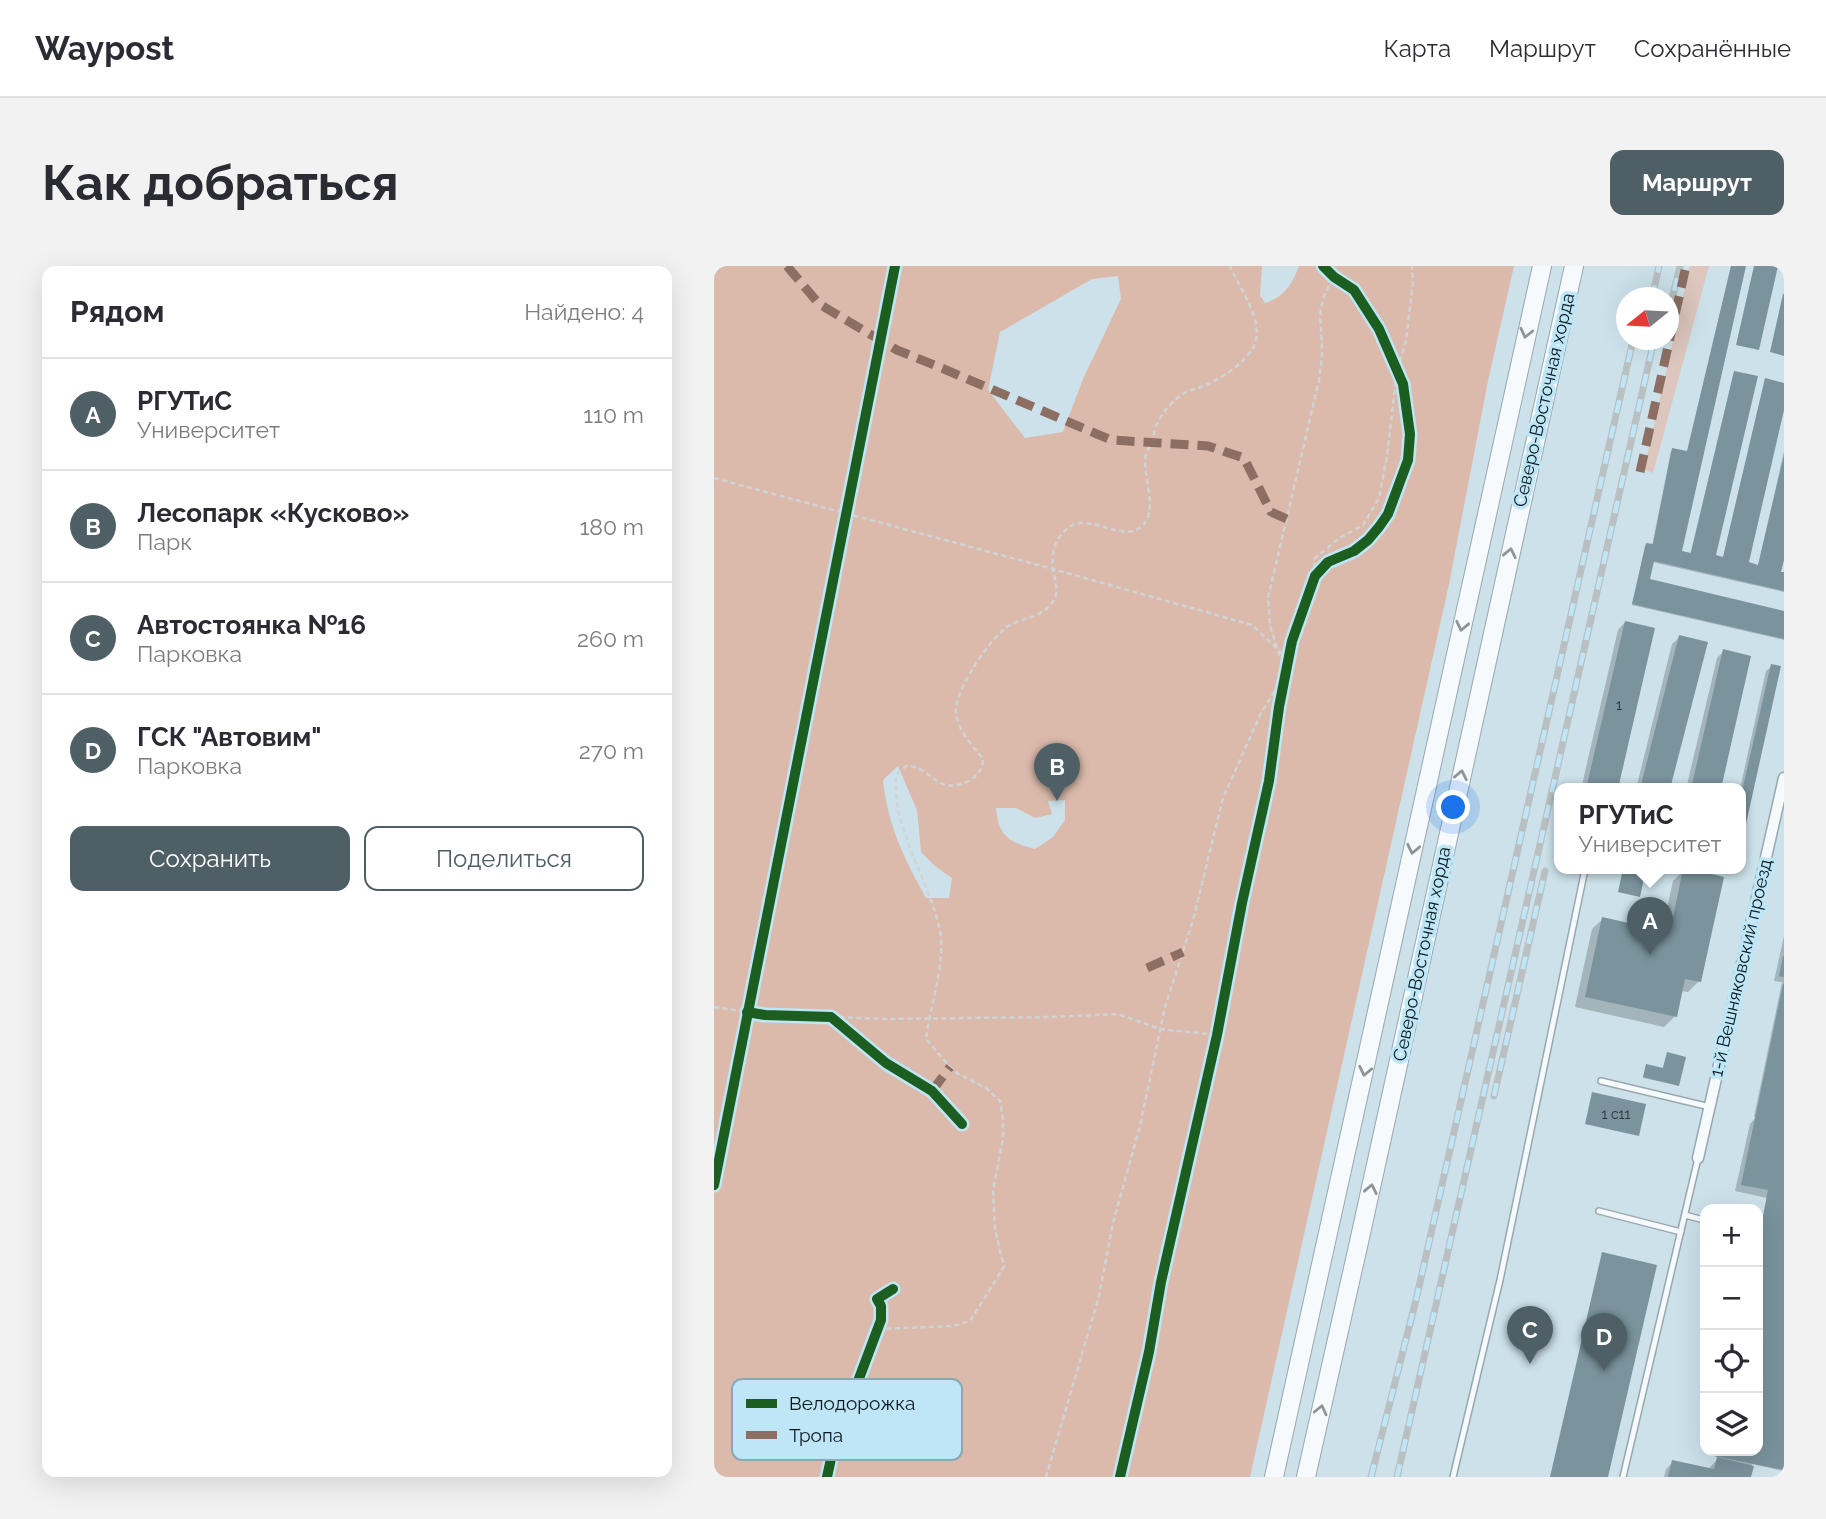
<!DOCTYPE html>
<html lang="ru">
<head>
<meta charset="utf-8">
<style>
  body { margin:0; font-family:Raleway,sans-serif; background:#f2f2f3; color:#2b2b33 }
  .controls { position:absolute; right:21px; bottom:21px; display:grid; overflow:hidden; border-radius:14px; box-shadow:0 7px 28px #0002 }
  .controls button { width:63px; height:63px; display:grid; place-items:center; padding:0; border:0; border-bottom:2px solid #e1e1e2; background:#fff; color:#2b2b33; font:35px sans-serif }
  .compass { position:absolute; left:902px; top:21px; width:63px; height:63px; border-radius:50%; background:#fff; box-shadow:0 7px 28px #0002; rotate:252deg }
  .you { position:absolute; left:740px; top:542px; width:24px; height:24px; margin:-18px; border:5px solid #fff; border-radius:50%; background:#1a73e8; box-shadow:0 0 0 10px #1a73e833 }
  .badge { display:grid; place-items:center; width:46px; height:46px; border-radius:50%; background:#4f5f66; color:#fff; font-size:23px; font-weight:700 }
  .pin { position:absolute; translate:-50% -58px; filter:drop-shadow(0 2px 4px #0008) }
  .pin::after { content:''; position:absolute; top:37px; width:24px; height:21px; background:inherit; clip-path:polygon(0 0,100% 0,50% 100%) }
  .popup { position:absolute; left:840px; top:517px; width:192px; height:91px; box-sizing:border-box; display:grid; place-content:center; border-radius:14px; background:#fff; filter:drop-shadow(0 2px 5px #0005); font-size:23px; white-space:nowrap; color:#7c7c81 }
  .popup b { font-size:26px; color:#2b2b33 }
  .popup::after { content:''; position:absolute; left:50%; top:100%; margin-left:-14px; border:14px solid transparent; border-top-color:#fff }
  .list { margin:0; padding:0; list-style:none }
  h2 { display:flex; justify-content:space-between; align-items:center; height:91px; margin:0; padding:0 28px; font-size:30px }
  h2 small { font-size:23px; font-weight:400; color:#7c7c81 }
  .list li { display:grid; grid-template-columns:46px 1fr auto; gap:21px; align-items:center; box-sizing:border-box; height:112px; padding:0 28px; border-top:2px solid #e1e1e2 }
  .list b { display:block; font-size:26px; white-space:nowrap }
  .list p { margin:0; font-size:23px; white-space:nowrap; color:#7c7c81 }
  .list em { font-size:23px; font-style:normal; color:#7c7c81 }
  .actions { display:flex; gap:14px; padding:21px 28px }
  .actions a { flex:1; padding:16px 0; border:2px solid #4f5f66; border-radius:14px; text-align:center; font-size:24px; color:#4f5f66 }
  .actions .main { background:#4f5f66; color:#fff }
  .icon { flex:none; width:38px; height:38px; fill:none; stroke:currentColor; stroke-width:2; stroke-linecap:round; stroke-linejoin:round }
  .map { position:relative; flex:none; width:1070px; height:1211px; overflow:hidden; border-radius:14px }
  header { display:flex; align-items:center; gap:42px; box-sizing:border-box; height:98px; padding:0 35px; background:#fff; border-bottom:2px solid #e1e1e2 }
  header strong { font-size:33px }
  nav { display:flex; gap:38px; margin-inline-start:auto; font-size:24px }
  .intro { display:flex; align-items:center; justify-content:space-between; box-sizing:border-box; height:168px; padding:0 42px }
  h1 { margin:0; font-size:49px }
  .button { padding:18px 32px; border-radius:14px; background:#4f5f66; color:#fff; font-size:24px; font-weight:700 }
  main { display:flex; gap:42px; padding:0 42px }
  aside { flex:1; background:#fff; border-radius:14px; box-shadow:0 7px 28px #0002 }
  .map>svg:first-child { display:block }
  .green { fill:#dcc6bd }
  .forest { fill:#dbbaab; fill-rule:evenodd }
  .shadow { fill:#0003 }
  .building { fill:#7a939c }
  .lines { fill:none; stroke-linecap:round; stroke-linejoin:round }
  .service-casing { stroke:#98a8af; stroke-width:8 }
  .minor-casing { stroke:#98a8af; stroke-width:13 }
  .primary-casing { stroke:#98a8af; stroke-width:20 }
  .path { stroke:#cfd5d7; stroke-width:2.5; stroke-dasharray:5 3.5; stroke-linecap:butt }
  .service { stroke:#f7fafc; stroke-width:5 }
  .minor { stroke:#f7fafc; stroke-width:10 }
  .primary { stroke:#f7fafc; stroke-width:18 }
  .rail-casing { stroke:#bac0c2; stroke-width:7 }
  .rail { stroke:#bfe6f7; stroke-width:4.5; stroke-dasharray:13; stroke-linecap:butt }
  .quiet { stroke:#8d6e63; stroke-width:9; stroke-dasharray:18 9; stroke-linecap:butt }
  .cycleway-casing { stroke:#bfe6f7; stroke-width:15 }
  .cycleway { stroke:#1b5e20; stroke-width:10 }
  .oneway { stroke:#8d9599 }
  .labels { text-anchor:middle; stroke-width:7; stroke-linejoin:round; paint-order:stroke }
  .number-label { font-size:14px; fill:#27383e }
  .street-label { font-size:18px; fill:#0b191f; stroke:#bfe6f7 }
  .key { fill:#bfe6f7; stroke:#89a8b6; stroke-width:2 }
  .key-label { font-size:19px; fill:#0b191f }
</style>
</head>
<body>
<header>
<strong>Waypost</strong>
<nav><a>Карта</a><a>Маршрут</a><a>Сохранённые</a></nav>
</header>
<div class="intro"><h1>Как добраться</h1><a class="button">Маршрут</a></div>
<main>
<aside>
<h2>Рядом<small>Найдено: 4</small></h2>
<ul class="list">
<li><span class="badge">A</span><div><b>РГУТиС</b><p>Университет</p></div><em>110 m</em></li>
<li><span class="badge">B</span><div><b>Лесопарк «Кусково»</b><p>Парк</p></div><em>180 m</em></li>
<li><span class="badge">C</span><div><b>Автостоянка №16</b><p>Парковка</p></div><em>260 m</em></li>
<li><span class="badge">D</span><div><b>ГСК &quot;Автовим&quot;</b><p>Парковка</p></div><em>270 m</em></li>
</ul>
<div class="actions"><a class="main">Сохранить</a><a>Поделиться</a></div>
</aside>
<div class="map">
<svg width="1070" height="1211" viewBox="0 0 1070 1211">
  <rect width="100%" height="100%" fill="#cce1ea"/>
  <!-- green -->
  <path class="green" d="M976,0H995L939,207L930,203Z"/>
  <!-- forest -->
  <path class="forest" d="M0,0H548L546,29L551,37C570,31 578,19 585,0H800L774,115L735,318L536,1211H0ZM404,10L407,33L369,113L349,166L311,172L274,124L286,66L378,13ZM184,500L203,544L207,586L221,600L238,612L235,632H212C190,592 174,560 169,514ZM351,534V554L339,571L321,583C295,577 284,569 282,542H302L321,552L338,548L334,535Z"/>
  <!-- shadow -->
  <g class="shadow">
    <path d="M1017,0H1030L966,286L976,289L1020,106L1000,290L1009,292L1051,114L1033,298L1044,300L1070,185V286L1065,307L1070,308V326L938,296L934,315L1070,346V374L918,339L931,280H938L957,185L973,187Z"/>
    <path d="M911,356L902,523H867L904,364Z"/>
    <path d="M966,371L955,523H922L958,378Z"/>
    <path d="M1010,385L1005,523H972L1003,392Z"/>
    <path d="M1058,400L1028,566L1027,567V523H1026L1052,405Z"/>
    <path d="M970,604L985,715L974,726L967,725L961,750L950,761L861,741L878,663L889,653L948,666L959,615Z"/>
    <path d="M1070,670V1205L1038,1198L1036,1211H950L952,1203L959,1196L995,1204L996,1201L1005,1192L1000,1190L1001,1185H1044V977L1053,932L1021,925L1036,858L1042,851H1040L1068,716L1060,715Z"/>
    <path d="M953,788L963,819L929,812L932,800L948,804Z"/>
  </g>
  <!-- building -->
  <g class="building">
    <path d="M1017,0H1032L968,285L977,287L1020,105L1044,110L1002,289L1009,291L1051,112L1070,117V144L1035,296L1044,299L1070,189V294L1067,306H1070V325L940,295L936,313L1070,345V373L918,338L932,277L939,278L958,182L973,185Z"/>
    <path d="M1040,0H1064L1045,84L1022,79Z"/>
    <path d="M1069,28H1070V90L1056,86Z"/>
    <path d="M911,355L941,362L904,523H872Z"/>
    <path d="M965,369L994,376L956,523H926Z"/>
    <path d="M1009,383L1037,390L1007,523H977Z"/>
    <path d="M1057,398L1067,400L1030,567H1027V530Z"/>
    <path d="M909,603H932L926,631L904,626Z"/>
    <path d="M969,603H977L1010,611L987,716L971,713L963,751L871,731L888,651L956,666Z"/>
    <path d="M1069,690H1070V711L1065,710Z"/>
    <path d="M1069,718H1070V1204L1000,1190L1001,1185H1044V976L1054,924L1027,919Z"/>
    <path d="M953,786L972,791L965,820L929,811L932,798L949,802Z"/>
    <path d="M878,826L932,838L925,870L871,858Z"/>
    <path d="M888,986L943,999L894,1211H836Z"/>
    <path d="M1003,1191L1040,1200L1037,1211H954L958,1194L1000,1203Z"/>
  </g>
  <g class="lines">
    <!-- service casing -->
    <g class="service-casing">
      <g id="service">
        <path d="M887,815L996,841"/>
        <path d="M885,945L967,966"/>
        <path d="M971,949L986,953"/>
        <path d="M739,1211L786,1014L871,603"/>
        <path d="M909,1211L984,892"/>
      </g>
    </g>
    <!-- minor casing -->
    <g class="minor-casing">
      <path id="minor" d="M984,892L1070,512"/>
    </g>
    <!-- primary casing -->
    <g class="primary-casing">
      <g id="primary">
        <path d="M560,1211L828,0"/>
        <path d="M592,1211L645,976L860,0"/>
      </g>
    </g>
    <!-- path -->
    <g class="path">
      <path d="M0,212L339,303L538,359L574,393"/>
      <path d="M601,310L600,293L624,273L649,259L665,232L673,190L683,104L692,75L699,16L698,0"/>
      <path d="M0,741L33,746"/>
      <path d="M117,751L174,753L338,751L404,748L446,763L503,769"/>
      <path d="M164,1063L240,1060L256,1055L290,1001L281,964L279,923L289,873V854L286,835L272,822L243,807L236,801L212,773C216,742 232,694 226,665C215,612 178,565 182,509L192,500C211,500 217,515 232,519C250,522 269,510 269,493C259,480 244,465 242,448C239,426 277,370 296,359C309,352 329,350 338,337C347,325 340,314 339,302C337,285 342,269 357,260C377,248 410,277 428,260C446,243 427,209 432,188C433,184 436,181 437,178C440,172 440,164 443,158C448,146 461,132 472,126C478,123 485,122 492,119C509,111 537,94 542,74C548,53 524,19 516,0"/>
      <path d="M332,1211L385,1030L399,957L426,860L451,741L479,654L509,532L547,447L565,418L568,397L556,360L554,332L605,114C606,104 608,95 608,86C608,52 600,43 620,11"/>
    </g>
    <!-- service -->
    <use href="#service" class="service"/>
    <!-- minor -->
    <use href="#minor" class="minor"/>
    <!-- primary -->
    <use href="#primary" class="primary"/>
    <!-- rail casing -->
    <g class="rail-casing">
      <g id="rail">
        <path d="M938,32L945,0"/>
        <path d="M954,50L966,0"/>
        <path d="M780,830L831,605"/>
        <path d="M657,1211L702,1034L919,74"/>
        <path d="M683,1211L940,74"/>
      </g>
    </g>
    <!-- rail -->
    <use href="#rail" class="rail"/>
    <!-- quiet -->
    <g class="quiet">
      <path d="M73,0L105,38L183,84L230,103L397,174L494,180L530,192L557,246L573,253"/>
      <path d="M926,206L972,0"/>
      <path d="M433,702L469,686"/>
      <path d="M218,825L236,801"/>
    </g>
    <!-- cycleway casing -->
    <g class="cycleway-casing">
      <g id="cycleway">
        <path d="M33,746L51,749L117,751L172,797L218,825L248,858"/>
        <path d="M0,919L181,0"/>
        <path d="M113,1211L120,1179L167,1054V1040L163,1033L179,1023"/>
        <path d="M406,1211L435,1086L447,1016L503,769L528,637L555,515L565,441L578,375L601,310L614,296L640,285L654,274L665,261L674,248L694,194L696,168L689,118L665,63L640,24L620,11L609,0"/>
      </g>
    </g>
    <!-- cycleway -->
    <use href="#cycleway" class="cycleway"/>
  </g>
  <!-- one-way arrows -->
  <defs><path id="oneway-chevron" d="M-2-3.5L2.5 0L-2 3.5" fill="none" stroke-width="1.6" stroke-linecap="round" stroke-linejoin="round" transform="scale(1.75)"/></defs>
  <g class="oneway">
    <use href="#oneway-chevron" transform="translate(812 67) rotate(103)"/>
    <use href="#oneway-chevron" transform="translate(796 287) rotate(-78)"/>
    <use href="#oneway-chevron" transform="translate(748 360) rotate(102)"/>
    <use href="#oneway-chevron" transform="translate(747 509) rotate(-78)"/>
    <use href="#oneway-chevron" transform="translate(699 583) rotate(102)"/>
    <use href="#oneway-chevron" transform="translate(651 805) rotate(102)"/>
    <use href="#oneway-chevron" transform="translate(657 923) rotate(-78)"/>
    <use href="#oneway-chevron" transform="translate(607 1144) rotate(-77)"/>
  </g>
  <g class="labels">
    <!-- number labels -->
    <g class="number-label">
      <text x="905" y="444">1</text>
      <text x="902" y="853">1 с11</text>
    </g>
    <!-- street labels -->
    <g class="street-label">
      <text transform="translate(830 134) rotate(-77)" y="6">Северо-Восточная хорда</text>
      <text transform="translate(708 688) rotate(-78)" y="6">Северо-Восточная хорда</text>
      <text transform="translate(1027 702) rotate(-77)" y="6">1-й Вешняковский проезд</text>
    </g>
  </g>
  <!-- legend -->
  <rect x="18" y="1113" width="230" height="81" rx="10" class="key"/>
  <rect x="32" y="1133" width="31" height="9" fill="#1b5e20"/>
  <rect x="32" y="1165" width="31" height="8" fill="#8d6e63"/>
  <g class="key-label">
    <text x="75" y="1144">Велодорожка</text>
    <text x="75" y="1176">Тропа</text>
  </g>
</svg>
<div class="controls">
<button>+</button>
<button>−</button>
<button><svg class="icon" aria-label="locate" viewBox="0 0 24 24"><circle cx="12" cy="12" r="6"/><path d="M12 2v4M12 18v4M2 12h4M18 12h4"/></svg></button>
<button><svg class="icon" aria-label="layers" viewBox="0 0 24 24"><path d="M12 4l9 5-9 5-9-5zM3 14l9 5 9-5"/></svg></button>
</div>
<svg class="compass" viewBox="-18 -18 36 36"><path d="M0-13l5 13h-10z" fill="#e53935"/><path d="M0 13l5-13h-10z" fill="#7c7c81"/></svg>
<div class="you"></div>
<div class="pin badge" style="left:936px;top:689px">A</div>
<div class="popup"><b>РГУТиС</b>Университет</div>
<div class="pin badge" style="left:343px;top:535px">B</div>
<div class="pin badge" style="left:816px;top:1098px">C</div>
<div class="pin badge" style="left:890px;top:1105px">D</div>
</div>
</main>
</body>
</html>
